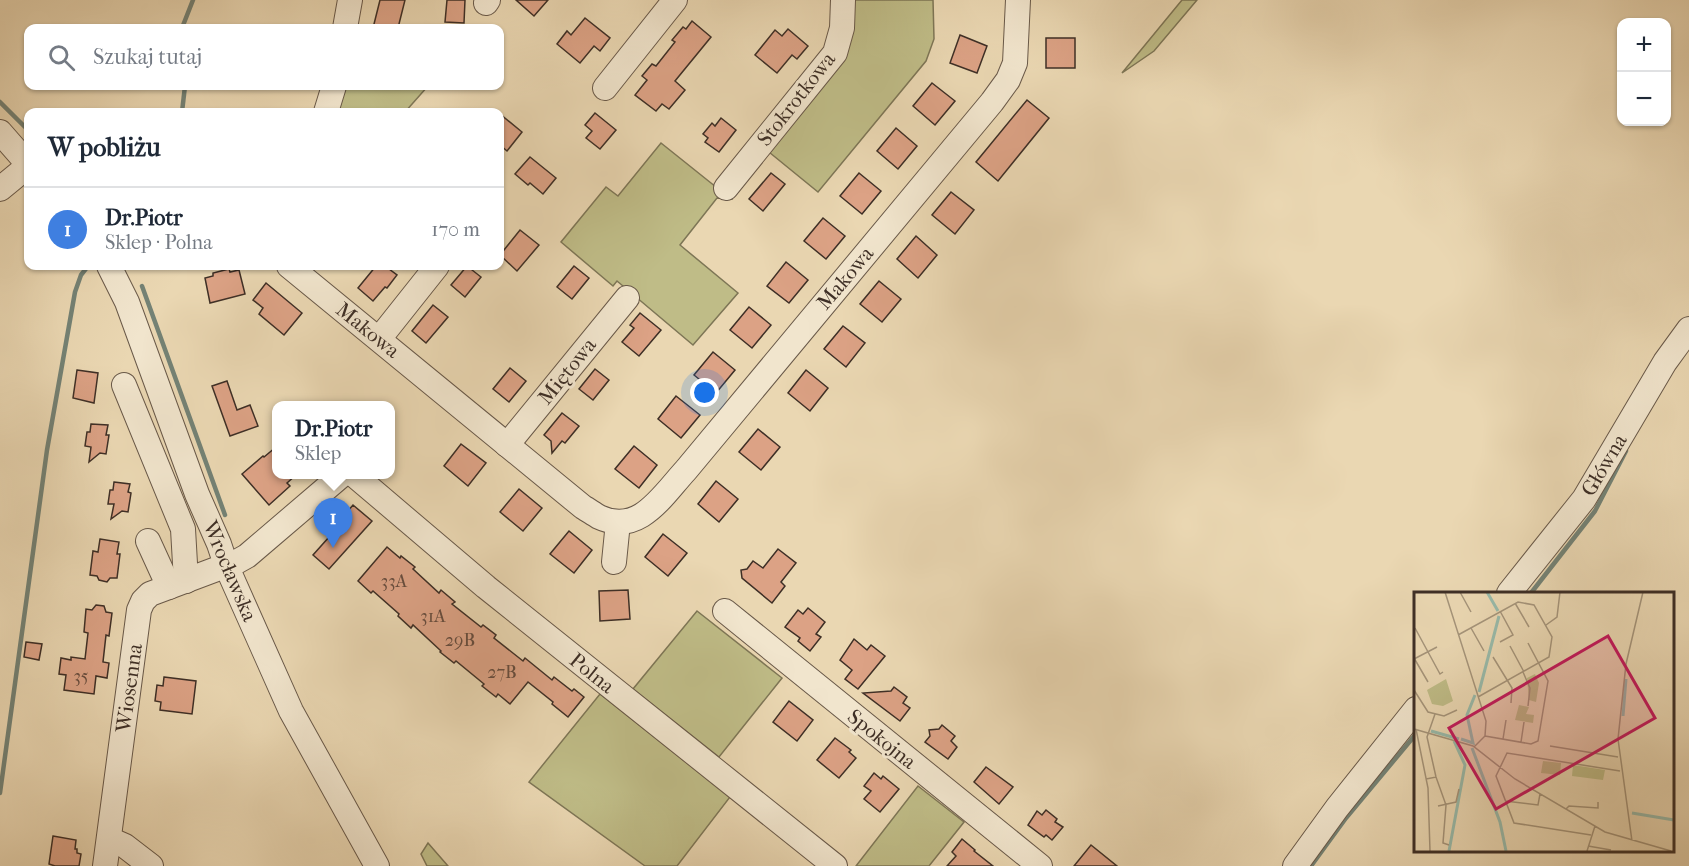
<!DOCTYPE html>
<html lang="pl">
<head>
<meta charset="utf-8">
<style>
  body { margin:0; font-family:"IM FELL French Canon",serif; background:#f2f2f3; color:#1f2937 }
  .controls { position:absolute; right:18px; top:18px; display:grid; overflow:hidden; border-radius:12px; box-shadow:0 2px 4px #0004 }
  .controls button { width:54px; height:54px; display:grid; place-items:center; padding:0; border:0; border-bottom:2px solid #e0e1e3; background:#fff; color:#1f2937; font:30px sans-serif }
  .you { position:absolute; left:705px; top:393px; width:21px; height:21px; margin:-15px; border:4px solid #fff; border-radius:50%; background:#1a73e8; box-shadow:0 0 0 9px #1a73e833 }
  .badge { display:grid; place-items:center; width:39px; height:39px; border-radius:50%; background:#8f2418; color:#fff; font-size:20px; font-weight:700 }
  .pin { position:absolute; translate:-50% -50px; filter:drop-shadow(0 2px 3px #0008) }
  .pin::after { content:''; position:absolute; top:32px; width:21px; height:18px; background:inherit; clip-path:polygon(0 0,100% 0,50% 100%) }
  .popup { position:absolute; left:272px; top:401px; width:123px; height:78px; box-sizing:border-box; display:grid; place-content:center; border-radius:12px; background:#fff; filter:drop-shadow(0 2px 4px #0005); font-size:20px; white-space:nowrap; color:#747a83 }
  .popup b { font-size:22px; color:#1f2937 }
  .popup::after { content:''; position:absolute; left:50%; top:100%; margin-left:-12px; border:12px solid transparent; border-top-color:#fff }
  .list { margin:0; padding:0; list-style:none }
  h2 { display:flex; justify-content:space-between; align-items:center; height:78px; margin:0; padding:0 24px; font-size:26px }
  h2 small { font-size:20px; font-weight:400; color:#747a83 }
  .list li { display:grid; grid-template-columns:39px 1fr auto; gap:18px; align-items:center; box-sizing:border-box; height:84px; padding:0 24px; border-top:2px solid #e0e1e3 }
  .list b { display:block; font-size:22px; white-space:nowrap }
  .list p { margin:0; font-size:20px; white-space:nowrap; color:#747a83 }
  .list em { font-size:20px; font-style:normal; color:#747a83 }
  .icon { flex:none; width:33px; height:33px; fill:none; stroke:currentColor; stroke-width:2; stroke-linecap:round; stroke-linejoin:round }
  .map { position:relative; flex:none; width:1689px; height:866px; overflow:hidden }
  .search { position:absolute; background:#fff; box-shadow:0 2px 4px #0004; left:24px; top:24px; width:480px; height:66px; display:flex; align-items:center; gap:15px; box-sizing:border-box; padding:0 21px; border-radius:12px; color:#747a83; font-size:22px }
  .panel { position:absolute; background:#fff; box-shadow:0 2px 4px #0004; left:24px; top:108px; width:480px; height:162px; border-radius:12px }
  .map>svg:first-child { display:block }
  .green { fill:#bfbc87; stroke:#7e7656; stroke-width:1.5 }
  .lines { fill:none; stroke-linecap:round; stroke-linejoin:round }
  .stream { stroke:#748275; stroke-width:4.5 }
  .building { fill:#dca285; stroke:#3e2f26; stroke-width:1.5 }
  .minor-casing { stroke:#695949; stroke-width:26 }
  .minor { stroke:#f1e5cd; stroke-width:24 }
  .labels { text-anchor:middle; stroke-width:6; stroke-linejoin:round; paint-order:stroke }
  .number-label { font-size:18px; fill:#664c3e }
  .street-label { font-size:21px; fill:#3e2f26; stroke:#f1e5cd }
  .inset-river { fill:none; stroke:#98baaa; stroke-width:3 }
  .inset-road { fill:none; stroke:#a5947a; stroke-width:1.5 }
  .view { fill:#c2185b; fill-opacity:0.15; stroke:#c2185b; stroke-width:3 }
  .inset-edge { fill:none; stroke:#3e2f26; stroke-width:3 }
</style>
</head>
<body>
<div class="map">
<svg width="1689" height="866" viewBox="0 0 1689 866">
  <rect width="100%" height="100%" fill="#ead7b2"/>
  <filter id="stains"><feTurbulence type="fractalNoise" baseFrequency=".00333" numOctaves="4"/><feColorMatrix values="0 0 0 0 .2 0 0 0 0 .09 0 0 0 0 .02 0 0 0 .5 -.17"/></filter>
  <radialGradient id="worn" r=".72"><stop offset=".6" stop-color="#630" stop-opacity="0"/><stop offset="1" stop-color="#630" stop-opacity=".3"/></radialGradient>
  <!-- green -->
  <g class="green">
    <path d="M851,0H933L934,39L926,61L818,192L764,148L841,55Z"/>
    <path d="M1182,0H1197L1154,51L1122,73Z"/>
    <path d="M342,86H428L405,112H336Z"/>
    <path d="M661,143L731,199L717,198L680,245L738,293L693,345L617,281L613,286L561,242L606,187L618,196Z"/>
    <path d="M697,611L782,678L719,757L633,689Z"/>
    <path d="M600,694L730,797L677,866H645L529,782Z"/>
    <path d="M918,786L964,822L929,866H856Z"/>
    <path d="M428,843L448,866H427L421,854Z"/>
  </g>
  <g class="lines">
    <!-- stream -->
    <g class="stream">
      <path d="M182,28L193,0"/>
      <path d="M0,102L28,130"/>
      <path d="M182,112L185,86"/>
      <path d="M142,286L225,515"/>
      <path d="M1531,593L1595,511L1626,451"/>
      <path d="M0,793L47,450L75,292L81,275L88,266"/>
      <path d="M1311,866L1346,818L1416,734"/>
    </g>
  </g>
  <!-- building -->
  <g class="building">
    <path d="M380,0H405L398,28H373Z"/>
    <path d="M447,0H465L464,23L445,22Z"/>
    <path d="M516,0H548L534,16Z"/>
    <path d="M585,18L610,38L600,51L594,46L580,63L557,44L567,31L571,35Z"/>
    <path d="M692,21L711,37L675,81L685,90L669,109L662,104L656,111L635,95L647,80L642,76L652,64L656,66L675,42L672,40L683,27L686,29Z"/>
    <path d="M788,29L808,46L797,59L792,55L777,73L755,55L775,30L782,36Z"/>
    <path d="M960,35L987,46L977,73L950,63Z"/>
    <rect x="1046" y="38" width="29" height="30"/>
    <path d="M932,83L955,101L935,125L913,106Z"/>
    <path d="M1027,100L1049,118L998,181L976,162Z"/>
    <path d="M595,113L616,130L600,149L586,138L592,131L585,125Z"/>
    <path d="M500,114L522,132L507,151L500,145Z"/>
    <path d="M721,118L736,130L719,152L705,142L708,138L703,134L712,123L715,126Z"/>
    <path d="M896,128L917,146L898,169L877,151Z"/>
    <path d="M530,157L556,178L543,194L530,183L528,185L515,174Z"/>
    <path d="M771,173L785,184L763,211L749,199Z"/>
    <path d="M859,173L881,191L862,214L840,196Z"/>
    <path d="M951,192L974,210L955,234L932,215Z"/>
    <path d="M823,218L845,236L826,259L804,241Z"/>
    <path d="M520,230L539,245L517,271L500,255Z"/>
    <path d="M916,236L937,255L918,278L897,259Z"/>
    <path d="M786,262L808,280L789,303L767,286Z"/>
    <path d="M376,266H385L397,275L387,288L385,287L373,301L358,288Z"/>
    <path d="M467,266L481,277L465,297L451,285Z"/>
    <path d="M574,266L589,278L572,299L557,287Z"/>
    <path d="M229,269L230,272L239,270L245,294L210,303L205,278L213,276V273Z"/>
    <path d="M879,281L901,299L882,322L860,304Z"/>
    <path d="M266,283L302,313L284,335L259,314L263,308L253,300Z"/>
    <path d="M433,305L448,317L426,343L412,331Z"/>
    <path d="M749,307L771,325L752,348L730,330Z"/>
    <path d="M640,313L661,330L639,356L622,342L634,328L630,325Z"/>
    <path d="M843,326L865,343L846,367L824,349Z"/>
    <path d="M713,352L735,370L716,393L694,375Z"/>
    <path d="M510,368L526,381L509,402L493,389Z"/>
    <path d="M595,369L609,380L593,400L579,389Z"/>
    <path d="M77,370L98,373L94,403L73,398Z"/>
    <path d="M806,370L828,388L810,411L788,393Z"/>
    <path d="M227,381L237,410L250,405L258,426L230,436L212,386Z"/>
    <path d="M676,396L700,415L681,438L658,419Z"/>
    <path d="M562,413L579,426L565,443L562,441L552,453L551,441L544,435Z"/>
    <path d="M91,424L108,425L106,435H109L106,454L100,453L89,462L91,447L85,446L87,432H90Z"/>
    <path d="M758,429L780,447L761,470L739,452Z"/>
    <path d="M461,444L486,463L468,486L444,466Z"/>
    <path d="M634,446L657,465L639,488L615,469Z"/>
    <path d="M276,447V474H297L287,483L290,486L269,505L242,474L263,456L264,457Z"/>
    <path d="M716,481L738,499L719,522L698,504Z"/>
    <path d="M114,482L130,484L128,492L131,493L128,512L122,511L111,519L114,504H108L110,490H113Z"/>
    <path d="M519,489L542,508L523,531L500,512Z"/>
    <path d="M353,505L372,521L329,569L313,555L338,527L336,525Z"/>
    <path d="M569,531L592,550L574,573L550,554Z"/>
    <path d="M663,534L687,553L668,576L645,557Z"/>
    <path d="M100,539L119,542L117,554H120L117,578H110L107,582L99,580L97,576L90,575L93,551L98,552Z"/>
    <path d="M387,547L400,558L401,556L415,567L413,569L439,593L441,590L455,602L452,604L481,627L483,625L496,635L494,638L523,661L525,658L552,680L554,677L572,691L574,689L584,697L568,717L552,704L553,702L528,682L510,704L498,694L496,697L482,686L484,684L456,661L454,663L440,652L441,651L413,625L411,628L398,616L399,614L373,591L371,593L358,581Z"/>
    <path d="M778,549L796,563L781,582L785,586L772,603L742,578L741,570L747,569L753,561L763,568Z"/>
    <path d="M628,590L630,619L600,621L599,591Z"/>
    <path d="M96,605L104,606L106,612L112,613L109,636L106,635L103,662L109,663L107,678L96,676L94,694L64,690L66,675L59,674L61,658L71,660V657L85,659L88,633L84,632L86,609L92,610Z"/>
    <path d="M808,608L825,622L816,634L821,637L810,651L798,641L800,638L785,627L798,610L803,614Z"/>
    <path d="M854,639L867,650L871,645L885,656L858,689L845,679L852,670L840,660Z"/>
    <path d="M26,642L42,644L39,660L24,657Z"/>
    <path d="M164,677L196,681L192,714L160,710L161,702L155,701L157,685L163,686Z"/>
    <path d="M894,687L907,697L903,703L910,708L900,721L863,693L891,691Z"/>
    <path d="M789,701L813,720L797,741L773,722Z"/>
    <path d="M942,725L955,736L951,741L957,747L948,759L925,742L930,736L929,730L939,729Z"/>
    <path d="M835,738L851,750L849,752L856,758L839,778L817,760Z"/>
    <path d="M986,767L1013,787L999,804L974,782Z"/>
    <path d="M874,773L881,779L883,776L899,789L880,812L864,799L871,791L864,786Z"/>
    <path d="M1046,810L1057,819L1055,822L1063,827L1052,840L1046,835L1044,837L1028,825L1037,811L1042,815Z"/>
    <path d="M53,836L76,840L75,849H77V853L81,854L79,866H55L49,864Z"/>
    <path d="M962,839L975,850L974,851L993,866H947L956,856L952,852Z"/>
    <path d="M1091,845L1117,866H1074Z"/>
  </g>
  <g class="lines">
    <!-- minor casing -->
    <g class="minor-casing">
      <g id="minor">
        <path d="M486,3L488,0"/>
        <path d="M345,28L350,0"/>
        <path d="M605,88L675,0"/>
        <path d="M326,112L334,86"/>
        <path d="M0,132L28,164"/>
        <path d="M726,188L835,53L842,28L843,0"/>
        <path d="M0,189L28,166"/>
        <path d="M109,266L127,302L197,494L219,544L226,565L291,711L377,866"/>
        <path d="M289,266L583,507C588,510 594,514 599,517C639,536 662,496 686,470L992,102L1008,80L1015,63L1018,0"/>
        <path d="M379,339L437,266"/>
        <path d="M124,385L183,529L186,581"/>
        <path d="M507,445L627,298"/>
        <path d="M353,474L486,587L835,866"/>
        <path d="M148,541L169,587"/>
        <path d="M614,562L618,522"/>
        <path d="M1509,593L1584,499L1665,362L1689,329"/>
        <path d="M725,611L1040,866"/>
        <path d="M109,839L125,846L151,866"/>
        <path d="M105,866L139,610L143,601L150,594L238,561L247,556L343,474"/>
        <path d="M1295,866L1337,808L1416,709"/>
      </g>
    </g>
    <!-- minor -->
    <use href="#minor" class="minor"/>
  </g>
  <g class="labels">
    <!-- number labels -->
    <g class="number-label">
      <text x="394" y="587">33A</text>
      <text x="433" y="622">31A</text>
      <text x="460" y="646">29B</text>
      <text x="502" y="678">27B</text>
      <text x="81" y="682">35</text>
    </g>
    <!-- street labels -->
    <g class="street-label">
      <text transform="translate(796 99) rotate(-52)" y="7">Stokrotkowa</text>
      <text transform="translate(845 278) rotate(-50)" y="7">Makowa</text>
      <text transform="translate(368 330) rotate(39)" y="7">Makowa</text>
      <text transform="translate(567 371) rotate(-51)" y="7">Miętowa</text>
      <text transform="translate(1604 465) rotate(-59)" y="7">Główna</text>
      <text transform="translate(230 571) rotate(67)" y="7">Wrocławska</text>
      <text transform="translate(592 673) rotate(39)" y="7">Polna</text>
      <text transform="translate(129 688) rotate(-82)" y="7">Wiosenna</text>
      <text transform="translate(882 739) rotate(39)" y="7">Spokojna</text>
    </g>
  </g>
  <!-- overview -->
  <g transform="translate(1414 592)">
    <rect width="260" height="260" fill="#ead7b2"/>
    <path d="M121,82L125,91L122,110L115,108L113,86ZM32,87L39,109L29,114L18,112L13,98ZM105,113L115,115L112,122L120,123L119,131L101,128ZM129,169L147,171L146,183L127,181ZM159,173L191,178L189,188L158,184Z" fill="#bfbc87"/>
    <path class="inset-river" d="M73,0L84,19M65,100L85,24M209,124L212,87M17,139L45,147M47,147L59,151L53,123L61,103M58,156L86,230L92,259M218,221L260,228M35,259L51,173L40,149"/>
    <path class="inset-road" d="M31,0L72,129L71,144L60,155M46,0L57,20M101,11L115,35M86,19L99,43L86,50M132,33L143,25L146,0M1,36L26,82L29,80M57,36L70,59M44,43L104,10L120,13L138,45L135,65L64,105M96,54L110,80M79,65L98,96L97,111M0,66L14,90M0,67L23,55M109,80L116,96L114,114M0,98L14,120L30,124L43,118M21,122L13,145L22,185M0,137L59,154L101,187L191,240L257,259M2,137L14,196L16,259M71,144L117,152L124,149L134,89L114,51M89,147L92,128M107,150L110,130M136,154L204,165M12,187L22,185L32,213L29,251L35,253M91,209L124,213L126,202M24,214L42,210L45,197M152,217L155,214L184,216V210M177,243L100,231L82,184L93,161L206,179M218,249L204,147L212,72L229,0M174,254L197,258M173,259L181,234"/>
    <path class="view" d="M194,44L241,126L82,217L35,136Z"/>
    <rect width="260" height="260" class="inset-edge"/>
  </g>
  <rect width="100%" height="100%" filter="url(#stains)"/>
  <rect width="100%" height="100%" fill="url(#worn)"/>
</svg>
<div class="controls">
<button>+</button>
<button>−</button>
</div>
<div class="you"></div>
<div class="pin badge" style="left:333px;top:548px;background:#3f7fe0">1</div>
<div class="popup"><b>Dr.Piotr</b>Sklep</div>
<div class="search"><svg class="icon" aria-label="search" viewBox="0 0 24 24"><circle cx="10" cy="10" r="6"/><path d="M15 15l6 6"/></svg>Szukaj tutaj</div>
<section class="panel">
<h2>W pobliżu<small></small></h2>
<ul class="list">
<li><span class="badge" style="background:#3f7fe0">1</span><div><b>Dr.Piotr</b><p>Sklep · Polna</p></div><em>170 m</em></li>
</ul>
</section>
</div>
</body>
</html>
